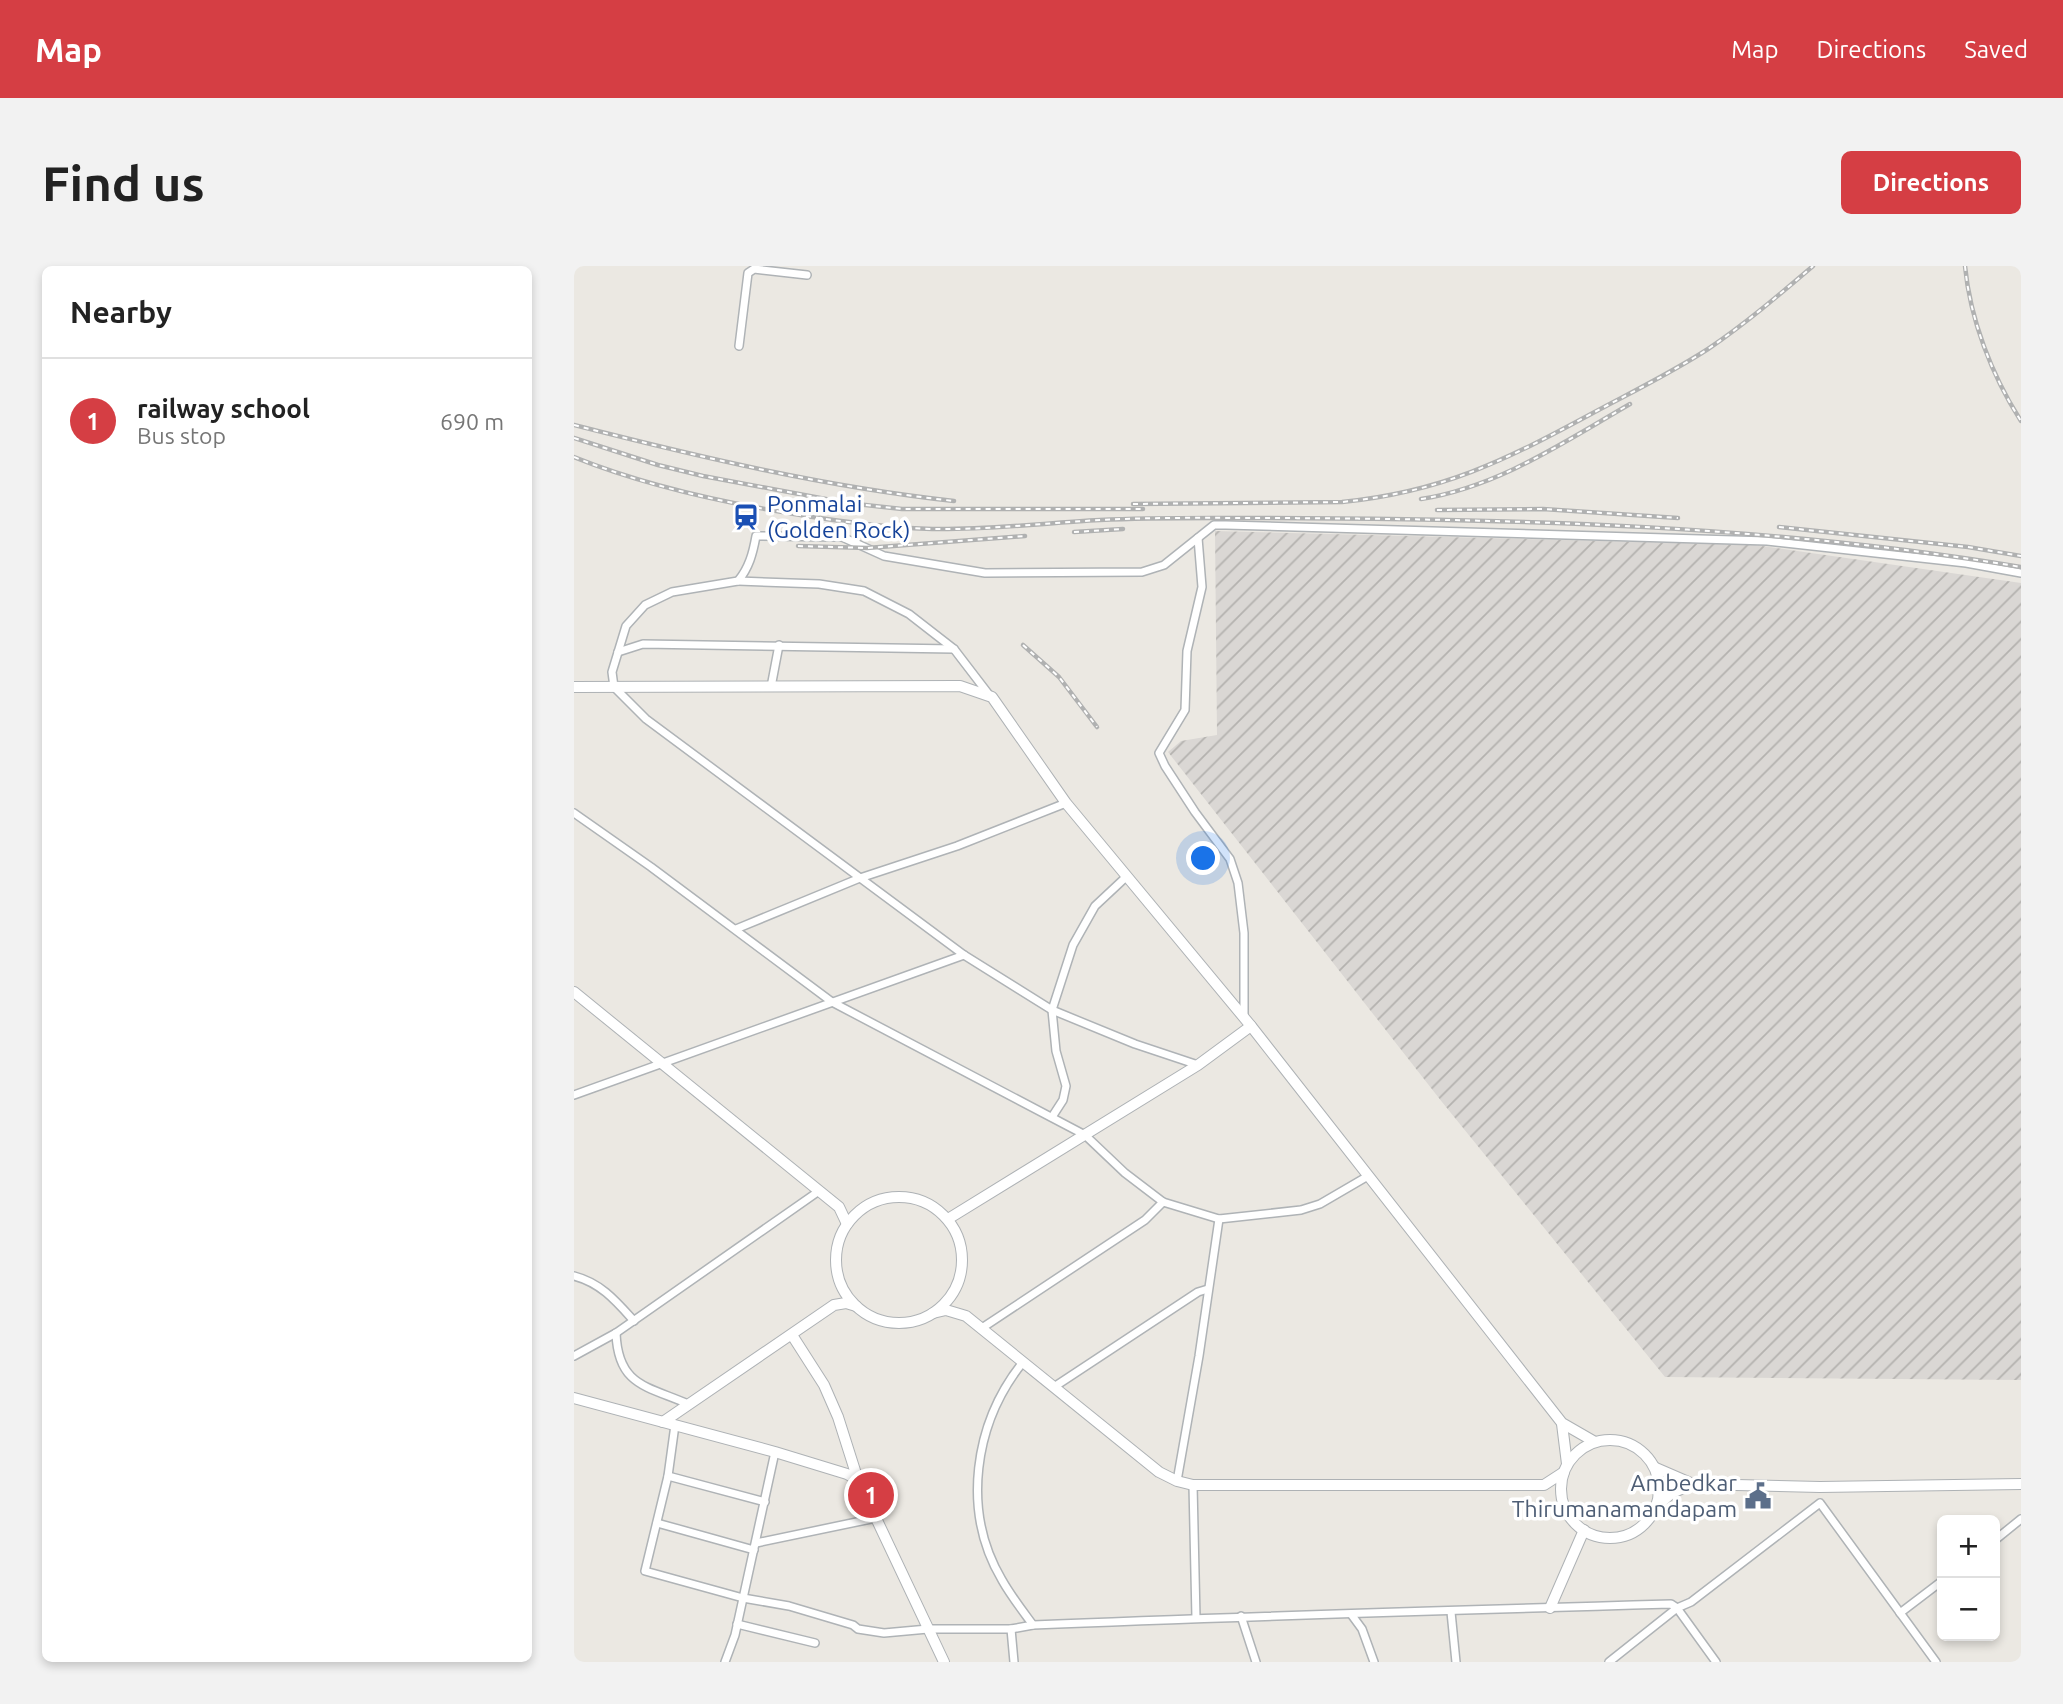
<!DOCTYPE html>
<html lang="en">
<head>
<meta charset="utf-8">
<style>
  body { margin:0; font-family:Ubuntu,sans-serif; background:#f2f2f2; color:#222 }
  .controls { position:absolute; right:21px; bottom:21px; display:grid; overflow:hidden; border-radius:10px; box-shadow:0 4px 10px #0003 }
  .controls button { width:63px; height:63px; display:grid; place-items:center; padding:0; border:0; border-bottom:2px solid #e0e0e0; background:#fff; color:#222; font:35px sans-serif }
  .you { position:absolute; left:630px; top:593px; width:24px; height:24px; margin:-18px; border:5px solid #fff; border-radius:50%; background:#1a73e8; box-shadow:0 0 0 10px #1a73e833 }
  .badge { display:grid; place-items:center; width:46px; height:46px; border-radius:50%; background:#d53e44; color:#fff; font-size:23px; font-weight:700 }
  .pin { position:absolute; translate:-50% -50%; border:4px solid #fff; box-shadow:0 2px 7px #0006 }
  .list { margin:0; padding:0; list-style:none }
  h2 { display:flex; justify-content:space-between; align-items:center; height:91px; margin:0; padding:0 28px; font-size:30px }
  h2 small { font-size:23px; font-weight:400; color:#767676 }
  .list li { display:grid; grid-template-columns:46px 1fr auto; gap:21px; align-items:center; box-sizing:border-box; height:126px; padding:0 28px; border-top:2px solid #e0e0e0 }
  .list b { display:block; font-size:26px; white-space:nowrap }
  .list p { margin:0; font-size:23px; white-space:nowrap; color:#767676 }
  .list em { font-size:23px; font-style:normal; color:#767676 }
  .map { position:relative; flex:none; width:1447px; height:1396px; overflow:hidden; border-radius:10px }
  header { display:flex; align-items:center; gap:42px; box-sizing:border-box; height:98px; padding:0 35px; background:#d53e44; color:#fff }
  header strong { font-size:33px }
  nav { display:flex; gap:38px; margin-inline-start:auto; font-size:24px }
  .intro { display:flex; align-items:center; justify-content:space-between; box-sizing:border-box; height:168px; padding:0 42px }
  h1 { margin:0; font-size:49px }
  .button { padding:18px 32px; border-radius:10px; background:#d53e44; color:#fff; font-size:24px; font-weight:700 }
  main { display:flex; gap:42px; padding:0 42px }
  aside { flex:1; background:#fff; border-radius:10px; box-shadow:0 4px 10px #0003 }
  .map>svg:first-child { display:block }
  .industrial { fill:url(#industrial-furrows) }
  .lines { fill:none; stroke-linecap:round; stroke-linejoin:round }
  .street-casing { stroke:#afb3b6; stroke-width:10 }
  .secondary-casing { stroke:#aeb2b5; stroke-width:12 }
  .street { stroke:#fff; stroke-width:7 }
  .secondary { stroke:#fff; stroke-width:10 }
  .rail-casing { stroke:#b0b1b1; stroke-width:4.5 }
  .rail { stroke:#fff; stroke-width:2; stroke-dasharray:5; stroke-linecap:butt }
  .labels { text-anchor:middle; stroke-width:7; stroke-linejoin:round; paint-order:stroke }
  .transit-label { font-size:23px; fill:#164399; stroke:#fff; text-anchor:start }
  .service-label { font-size:23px; fill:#4e5e75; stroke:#fff; text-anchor:end }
</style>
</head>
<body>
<header>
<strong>Map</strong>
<nav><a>Map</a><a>Directions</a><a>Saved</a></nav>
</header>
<div class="intro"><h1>Find us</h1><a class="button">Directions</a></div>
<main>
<aside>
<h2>Nearby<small></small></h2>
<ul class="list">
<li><span class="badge">1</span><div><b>railway school</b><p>Bus stop</p></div><em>690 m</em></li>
</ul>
</aside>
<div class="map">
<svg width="1447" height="1396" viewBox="0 0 1447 1396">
  <defs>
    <pattern id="industrial-furrows" width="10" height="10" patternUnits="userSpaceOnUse" patternTransform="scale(1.75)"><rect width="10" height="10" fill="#dad7d4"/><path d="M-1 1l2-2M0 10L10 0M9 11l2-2" fill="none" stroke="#b4b2af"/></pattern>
  </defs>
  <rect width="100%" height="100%" fill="#ebe8e2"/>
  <!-- industrial -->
  <path class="industrial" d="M641,265L1181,279L1447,317V1114L1091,1111L868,836L594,486L607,475L643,469Z"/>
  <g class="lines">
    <!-- street casing -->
    <g class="street-casing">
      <g id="street">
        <path d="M165,80L174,7L180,3L233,9"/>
        <path d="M624,272L628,321L613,385L611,444L585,487L591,500L621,546L656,593L664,617L670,667V752"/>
        <path d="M164,315L245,318L290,325L335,348L380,383L416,430"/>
        <path d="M44,386L69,378L380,383"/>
        <path d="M197,421L205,379"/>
        <path d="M0,547L77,601L258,736L511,869L551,907L589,936L645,953L727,944L746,938L794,910"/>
        <path d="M162,663L286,612L383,580L492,537"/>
        <path d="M624,799L561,778L478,744L390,689L72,453L40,421L38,406L52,360L71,339L98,326L164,315C175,302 179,287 182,270L268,271L310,290L411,307L568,306L590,299L640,259H652L1193,275L1392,297L1447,307"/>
        <path d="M0,829L390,689"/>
        <path d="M478,851L489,834L492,820L482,785L478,744L499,679L521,640L552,611"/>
        <path d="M0,1010C27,1017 42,1035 60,1055"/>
        <path d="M408,1062L571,954L589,936"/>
        <path d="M42,1067C44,1120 73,1120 114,1138"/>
        <path d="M0,1090L42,1067L245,925"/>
        <path d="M480,1121L624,1026L634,1023"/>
        <path d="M101,1159L94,1210L71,1305L169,1332L215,1340L279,1359L284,1363L310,1367L354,1363H437L459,1359C448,1344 437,1330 428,1314C387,1245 400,1157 449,1096"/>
        <path d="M94,1210L191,1236"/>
        <path d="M603,1215L625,1090L645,953"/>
        <path d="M619,1219L622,1352"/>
        <path d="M83,1257L180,1284"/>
        <path d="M1421,1274L1447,1253"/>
        <path d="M182,1277L302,1252"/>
        <path d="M877,1346L882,1396"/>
        <path d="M1326,1347L1368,1315"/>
        <path d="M777,1348L788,1363L800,1396"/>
        <path d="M667,1350L682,1396"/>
        <path d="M163,1358L241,1377"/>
        <path d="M459,1359C671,1350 884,1344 1097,1338L1103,1342L1142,1396"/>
        <path d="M437,1363L440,1396"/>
        <path d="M151,1396L161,1369L201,1186"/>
        <path d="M1035,1396L1103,1342L1117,1336L1246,1237L1362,1396"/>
      </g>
    </g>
    <!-- secondary casing -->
    <g class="secondary-casing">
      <g id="secondary">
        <path d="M0,421L386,420L418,431L492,537L677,760L988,1157L1021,1176"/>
        <path d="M0,726L265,941L273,958"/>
        <circle cx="325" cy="994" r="63"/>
        <path d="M374,953L624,799L677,760"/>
        <path d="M359,1047L372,1044L392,1050L585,1206L603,1215L619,1219H970L990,1206"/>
        <path d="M218,1069L250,1119L264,1151L284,1214L370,1396"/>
        <path d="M0,1132L201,1186L273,1208L284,1214"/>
        <path d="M89,1156L260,1039L272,1037L282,1040"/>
        <path d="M988,1158L993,1198"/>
        <circle cx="1036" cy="1223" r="49"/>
        <path d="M1082,1202L1119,1218L1246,1221L1447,1218"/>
        <path d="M1084,1239L1098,1227L1119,1218"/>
        <path d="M976,1342L1010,1264"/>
      </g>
    </g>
    <!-- street -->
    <use href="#street" class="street"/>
    <!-- secondary -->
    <use href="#secondary" class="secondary"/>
    <!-- rail casing -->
    <g class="rail-casing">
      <g id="rail">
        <path d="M1391,0C1396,53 1418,110 1447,155"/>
        <path d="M0,159C125,191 252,221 380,235"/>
        <path d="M0,172L84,199L129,210L273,237L328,243H569"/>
        <path d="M0,191C62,216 125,231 191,243C246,253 301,261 358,263C414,264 470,257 526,254C582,251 639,252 695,252C946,253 1198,259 1447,301"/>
        <path d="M847,233C924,221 990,176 1056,138"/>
        <path d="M559,238L768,236C868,226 930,195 1017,148C1056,127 1097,107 1134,83C1171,58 1205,29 1239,0"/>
        <path d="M863,244L969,243L1104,252"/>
        <path d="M1205,261L1394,281L1447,290"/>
        <path d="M500,266L549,263"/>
        <path d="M224,280L293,282L451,270"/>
        <path d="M449,379L485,411L523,461"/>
      </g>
    </g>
    <!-- rail -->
    <use href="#rail" class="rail"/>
  </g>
  <!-- icons -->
  <defs>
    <g id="station-bare" transform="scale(2.1)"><path d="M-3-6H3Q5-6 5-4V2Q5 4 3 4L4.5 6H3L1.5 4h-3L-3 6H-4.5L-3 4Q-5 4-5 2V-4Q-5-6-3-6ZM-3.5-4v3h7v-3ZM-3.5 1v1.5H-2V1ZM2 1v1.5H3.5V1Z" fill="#1a4fb4" stroke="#fff" stroke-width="2.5" paint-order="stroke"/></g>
    <g id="civic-bare" transform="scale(2.1)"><path d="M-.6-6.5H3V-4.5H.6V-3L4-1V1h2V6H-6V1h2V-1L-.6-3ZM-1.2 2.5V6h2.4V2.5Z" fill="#5c6f8a" stroke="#fff" stroke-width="2.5" paint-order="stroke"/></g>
  </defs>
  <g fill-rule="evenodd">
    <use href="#station-bare" x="172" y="251"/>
    <use href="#civic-bare" x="1184" y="1230"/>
  </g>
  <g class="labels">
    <!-- transit labels -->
    <g class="transit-label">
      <text x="193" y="246">Ponmalai<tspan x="193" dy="26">(Golden Rock)</tspan></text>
    </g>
    <!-- service labels -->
    <g class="service-label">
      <text x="1163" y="1225">Ambedkar<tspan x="1163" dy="26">Thirumanamandapam</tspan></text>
    </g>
  </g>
</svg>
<div class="controls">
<button>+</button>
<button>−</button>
</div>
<div class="you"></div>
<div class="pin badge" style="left:297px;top:1229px">1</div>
</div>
</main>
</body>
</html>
